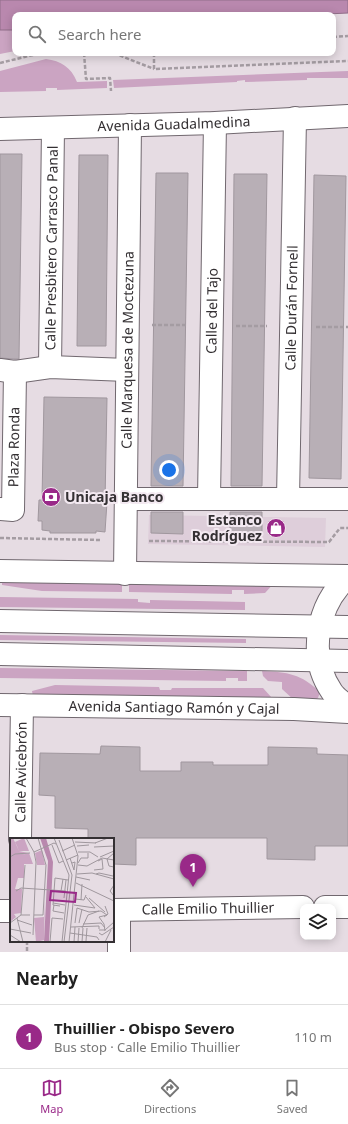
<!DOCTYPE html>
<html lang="en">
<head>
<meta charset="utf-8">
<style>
  body { margin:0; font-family:"Noto Sans",sans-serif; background:#f6f6f6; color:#222 }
  .controls { position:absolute; right:12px; bottom:12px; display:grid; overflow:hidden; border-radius:8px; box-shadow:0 2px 10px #0003 }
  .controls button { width:36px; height:36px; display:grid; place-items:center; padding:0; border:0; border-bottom:1px solid #e0e0e0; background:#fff; color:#222; font:20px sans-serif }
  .you { position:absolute; left:169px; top:470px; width:14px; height:14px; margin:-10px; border:3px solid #fff; border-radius:50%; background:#1a73e8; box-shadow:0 0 0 6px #1a73e833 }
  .badge { display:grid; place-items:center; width:26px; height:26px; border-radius:50%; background:#992988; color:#fff; font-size:13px; font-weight:700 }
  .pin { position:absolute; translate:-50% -33px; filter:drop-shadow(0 1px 2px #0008) }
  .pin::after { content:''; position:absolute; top:21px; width:14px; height:12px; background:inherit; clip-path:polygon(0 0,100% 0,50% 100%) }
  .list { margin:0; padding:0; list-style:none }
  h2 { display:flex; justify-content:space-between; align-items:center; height:52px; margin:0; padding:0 16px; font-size:17px }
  h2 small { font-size:13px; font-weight:400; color:#767676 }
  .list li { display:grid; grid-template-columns:26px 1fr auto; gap:12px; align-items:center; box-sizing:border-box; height:64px; padding:0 16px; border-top:1px solid #e0e0e0 }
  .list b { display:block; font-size:15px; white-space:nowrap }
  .list p { margin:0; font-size:13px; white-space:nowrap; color:#767676 }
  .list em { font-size:13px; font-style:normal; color:#767676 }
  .icon { flex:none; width:22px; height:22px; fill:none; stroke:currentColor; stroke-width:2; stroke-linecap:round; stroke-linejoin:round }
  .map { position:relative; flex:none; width:348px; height:952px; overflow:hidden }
  .search { position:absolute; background:#fff; box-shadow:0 2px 10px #0003; left:12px; right:12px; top:12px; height:44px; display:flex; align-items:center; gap:10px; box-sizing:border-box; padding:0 14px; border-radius:8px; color:#767676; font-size:15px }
  .sheet { height:116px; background:#fff }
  nav { display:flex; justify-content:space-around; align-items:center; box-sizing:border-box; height:56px; border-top:1px solid #e0e0e0; background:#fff; font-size:11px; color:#767676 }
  nav a { display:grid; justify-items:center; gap:2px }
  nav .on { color:#992988 }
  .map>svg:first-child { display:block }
  .built { fill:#deceda }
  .green { fill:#cba4c2 }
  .water { fill:#b988ae; stroke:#916e89 }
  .building { fill:#b8afb6; stroke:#a0979e }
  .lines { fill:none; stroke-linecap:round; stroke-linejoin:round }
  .minor-casing { stroke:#71686f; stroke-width:24 }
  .secondary-casing { stroke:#71686f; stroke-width:24 }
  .primary-casing { stroke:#71686f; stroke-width:24 }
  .path { stroke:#a49ca2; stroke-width:2.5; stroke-dasharray:4 2; stroke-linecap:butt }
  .minor { stroke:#fff; stroke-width:22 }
  .secondary { stroke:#fff; stroke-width:22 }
  .primary { stroke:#fff; stroke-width:22 }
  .labels { text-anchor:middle; stroke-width:4; stroke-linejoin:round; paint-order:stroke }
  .street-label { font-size:14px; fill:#343033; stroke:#f3e9f1 }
  .poi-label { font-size:14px; font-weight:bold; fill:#343033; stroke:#f3e9f1; text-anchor:start }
  .inset-road { fill:none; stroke:#9f979d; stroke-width:1 }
  .view { fill:#992988; fill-opacity:0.15; stroke:#992988; stroke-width:2 }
  .inset-edge { fill:none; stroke:#343033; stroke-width:2 }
</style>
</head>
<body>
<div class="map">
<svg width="348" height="952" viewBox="0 0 348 952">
  <rect width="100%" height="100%" fill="#e6dce3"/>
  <!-- built -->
  <path class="built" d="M149,515L326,518L325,547L148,544Z"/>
  <!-- green -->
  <g class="green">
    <path d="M0,30H15V51L0,54Z"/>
    <path d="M46,59C61,61 71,67 77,82L107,81V88L57,90V88H46V91L0,92V71Z"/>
    <path d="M348,71V78H307V80L245,82V80L237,81V82L114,88L113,80Z"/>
    <path d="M2,579L122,580V592L42,591L2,585Z"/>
    <path d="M129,580L275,582L265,593L244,594V590H232V594L129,592Z"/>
    <path d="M0,597L138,599V602L150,603V600L245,602V610L0,607Z"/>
    <path d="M0,635L246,639V643L0,640Z"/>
    <path d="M0,668L247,671V681H238V678H226V681L0,678Z"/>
    <path d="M262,671C288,672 301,674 320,692L318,698L315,700H294L282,689V682L268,681L263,676Z"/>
    <path d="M55,685L159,687L160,690H171L172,688H263L272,698L33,697L32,691Z"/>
  </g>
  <!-- water -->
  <path class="water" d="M0,0H348V13L305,15H15V30H0Z"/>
  <!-- building -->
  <g class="building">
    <path d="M0,154H22L19,359H15L0,358Z"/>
    <path d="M79,155H108L106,346H77Z"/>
    <path d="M156,173H188L183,486H151Z"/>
    <path d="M234,174H267L262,486H231Z"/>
    <path d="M314,175L346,176L341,479L309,478Z"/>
    <path d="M44,397L107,398L105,502H107L105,532L96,531V533H50V531L42,530V521H38L39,500H42Z"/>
    <path d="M151,512H183V534L151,533Z"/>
    <path d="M230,512H262V535L230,534Z"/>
    <path d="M101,746L140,747V771H181V762H213V765H268V747L317,748V754L348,755V846H315V860L267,859V838H136V865L113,864V839H88V829L55,828V796L39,795L40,753L100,754Z"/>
  </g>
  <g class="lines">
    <!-- minor casing -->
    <g class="minor-casing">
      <g id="minor">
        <path id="s1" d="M0,129L215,123L348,116"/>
        <path id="s2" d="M50,367L53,128"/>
        <path d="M0,370L15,372L50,367L127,370"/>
        <path id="s3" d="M209,498L215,123"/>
        <path d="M127,499H348"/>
        <path id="s4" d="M288,499L295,118"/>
        <path id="s5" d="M0,509L13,510L15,372"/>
        <path d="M0,571L348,576"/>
        <path id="s6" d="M125,574L130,125"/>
        <path d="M348,577C317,605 307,656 332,692C336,698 343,702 348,707"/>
        <path id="s7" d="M0,705L294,709L348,712"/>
        <path id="s8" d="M20,839L22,705"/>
        <path d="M119,910V952"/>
      </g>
    </g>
    <!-- secondary casing -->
    <g class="secondary-casing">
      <g id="secondary">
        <path d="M325,907H348"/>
        <path id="s9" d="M113,910L303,907"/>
        <path d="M0,911H11"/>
      </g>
    </g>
    <!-- primary casing -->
    <g class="primary-casing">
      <g id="primary">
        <path d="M0,621L348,627"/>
        <path d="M0,654L348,661"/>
      </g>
    </g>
    <!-- path -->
    <g class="path">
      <path d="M333,37L348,36"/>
      <path d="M84,53L86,79L110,78L111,91"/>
      <path d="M108,53L116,54L154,69"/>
      <path d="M154,53V69L348,61"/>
      <path d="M0,63L41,53"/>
      <path d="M152,325H187"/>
      <path d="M236,326H267"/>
      <path d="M316,327H348"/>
      <path d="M0,538L101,540"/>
      <path d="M149,541L329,542L340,528H348"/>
      <path d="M27,941V952"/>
    </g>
    <!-- minor -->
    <use href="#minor" class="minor"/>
    <!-- secondary -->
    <use href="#secondary" class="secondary"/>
    <!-- primary -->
    <use href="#primary" class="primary"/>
  </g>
  <!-- icons -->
  <defs>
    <g id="bank-disc" transform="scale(1)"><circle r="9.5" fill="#992988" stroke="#f3e9f1"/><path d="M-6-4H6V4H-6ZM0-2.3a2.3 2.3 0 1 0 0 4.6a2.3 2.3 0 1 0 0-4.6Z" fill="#fff"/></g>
    <g id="shop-disc" transform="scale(1)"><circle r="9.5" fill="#992988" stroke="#f3e9f1"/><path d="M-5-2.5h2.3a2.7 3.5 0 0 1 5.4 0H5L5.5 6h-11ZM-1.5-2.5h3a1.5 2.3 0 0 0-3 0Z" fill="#fff"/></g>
  </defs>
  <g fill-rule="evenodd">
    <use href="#bank-disc" x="51" y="497"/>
    <use href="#shop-disc" x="276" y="528"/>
  </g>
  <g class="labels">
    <!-- street labels -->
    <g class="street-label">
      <text dy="5" stroke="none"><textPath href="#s1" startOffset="174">Avenida Guadalmedina</textPath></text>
      <text dy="5" stroke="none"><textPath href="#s2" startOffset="119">Calle Presbitero Carrasco Panal</textPath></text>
      <text dy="5" stroke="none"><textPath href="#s4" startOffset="191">Calle Durán Fornell</textPath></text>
      <text dy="5" stroke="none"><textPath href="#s3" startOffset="187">Calle del Tajo</textPath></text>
      <text dy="5" stroke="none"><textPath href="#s6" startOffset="224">Calle Marquesa de Moctezuna</textPath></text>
      <text dy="5" stroke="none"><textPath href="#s5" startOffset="76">Plaza Ronda</textPath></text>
      <text dy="5" stroke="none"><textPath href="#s7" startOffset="174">Avenida Santiago Ramón y Cajal</textPath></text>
      <text dy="5" stroke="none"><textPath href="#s8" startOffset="67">Calle Avicebrón</textPath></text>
      <text dy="5" stroke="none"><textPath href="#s9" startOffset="95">Calle Emilio Thuillier</textPath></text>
    </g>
    <!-- poi labels -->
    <g class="poi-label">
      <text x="65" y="502">Unicaja Banco</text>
      <text x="262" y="525" text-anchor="end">Estanco<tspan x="262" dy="16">Rodríguez</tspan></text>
    </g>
  </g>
  <!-- overview -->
  <g transform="translate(10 838)">
    <rect width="104" height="104" fill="#e6dce3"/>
    <path d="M0,0H3L9,13L18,15L12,17L19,15L23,26H14V40H8L5,51H12L11,75L4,76L6,79L0,84ZM14,0L19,13H9L7,8L5,4ZM32,12L35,27H27L25,15ZM35,58L34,102L26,104L24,80L34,79Z" fill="#cba4c2"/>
    <path d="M30,0H36L43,24L39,104H34L38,23Z" fill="#b988ae"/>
    <path class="inset-road" d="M16,0L24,14L26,24L23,97M44,0L59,37L52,104M49,2L62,37L54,104M65,4L86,5M85,5L98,0M42,7L49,25L53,23M67,8L79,7M84,9L104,8M52,13L65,7M24,14L44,5L46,6M68,14H80L88,19M104,15L97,21L99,28L104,29M0,19L5,16L20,15M90,19L104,13M60,20L64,32L65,24L62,25M56,22L68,17M68,25L71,20H78V15M68,27L77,28L92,20L104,22M84,32L93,31L92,21L88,23M67,36L82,35L104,41M86,36L89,35L103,38M66,39L80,42M66,45L104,63M104,47L100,53L104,58M6,53L11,50L56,53M51,53L53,41M76,59L85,70M54,60L56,42M79,60L95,74M65,61L74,62L76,57M71,62L72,46M43,65L55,67M44,67L43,73L54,75M64,67L85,70M50,68L43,67L45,40L58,42M11,77L15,27M24,77H33L36,27L28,0M94,79L98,76L95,68M7,80L13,104M7,82L22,87M0,85L11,77H20M65,85L67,70L79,74L91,73L97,77M69,85L72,71M73,86L91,85L95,90M61,89L89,88V91M72,90L78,77L89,73M0,91L21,95M89,92H95L104,84M95,93L94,86L89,79L97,77M60,95L87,99L89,102M89,95L92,97L104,89M0,97L11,104M76,103L77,90M40,104L42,80L53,81M59,104L68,18L62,0M64,104L65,89M68,104L69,90M72,104L73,90M95,104L101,92"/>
    <path class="view" d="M41,53L66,55L65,64L40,62Z"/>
    <rect width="104" height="104" class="inset-edge"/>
  </g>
</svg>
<div class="controls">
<button><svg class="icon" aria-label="layers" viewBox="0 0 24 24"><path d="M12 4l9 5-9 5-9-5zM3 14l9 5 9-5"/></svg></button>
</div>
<div class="you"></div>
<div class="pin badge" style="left:193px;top:887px">1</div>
<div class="search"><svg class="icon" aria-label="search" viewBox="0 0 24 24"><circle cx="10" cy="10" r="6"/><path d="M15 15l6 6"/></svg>Search here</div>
</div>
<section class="sheet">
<h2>Nearby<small></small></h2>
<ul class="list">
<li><span class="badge">1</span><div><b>Thuillier - Obispo Severo</b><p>Bus stop · Calle Emilio Thuillier</p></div><em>110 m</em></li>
</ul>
</section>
<nav>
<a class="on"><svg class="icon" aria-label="map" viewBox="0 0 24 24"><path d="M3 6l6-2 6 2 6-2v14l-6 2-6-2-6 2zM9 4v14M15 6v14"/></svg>Map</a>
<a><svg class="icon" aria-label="directions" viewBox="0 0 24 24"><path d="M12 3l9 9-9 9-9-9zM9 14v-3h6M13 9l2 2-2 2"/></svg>Directions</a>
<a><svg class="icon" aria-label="saved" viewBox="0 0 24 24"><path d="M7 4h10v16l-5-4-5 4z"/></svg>Saved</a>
</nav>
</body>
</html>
